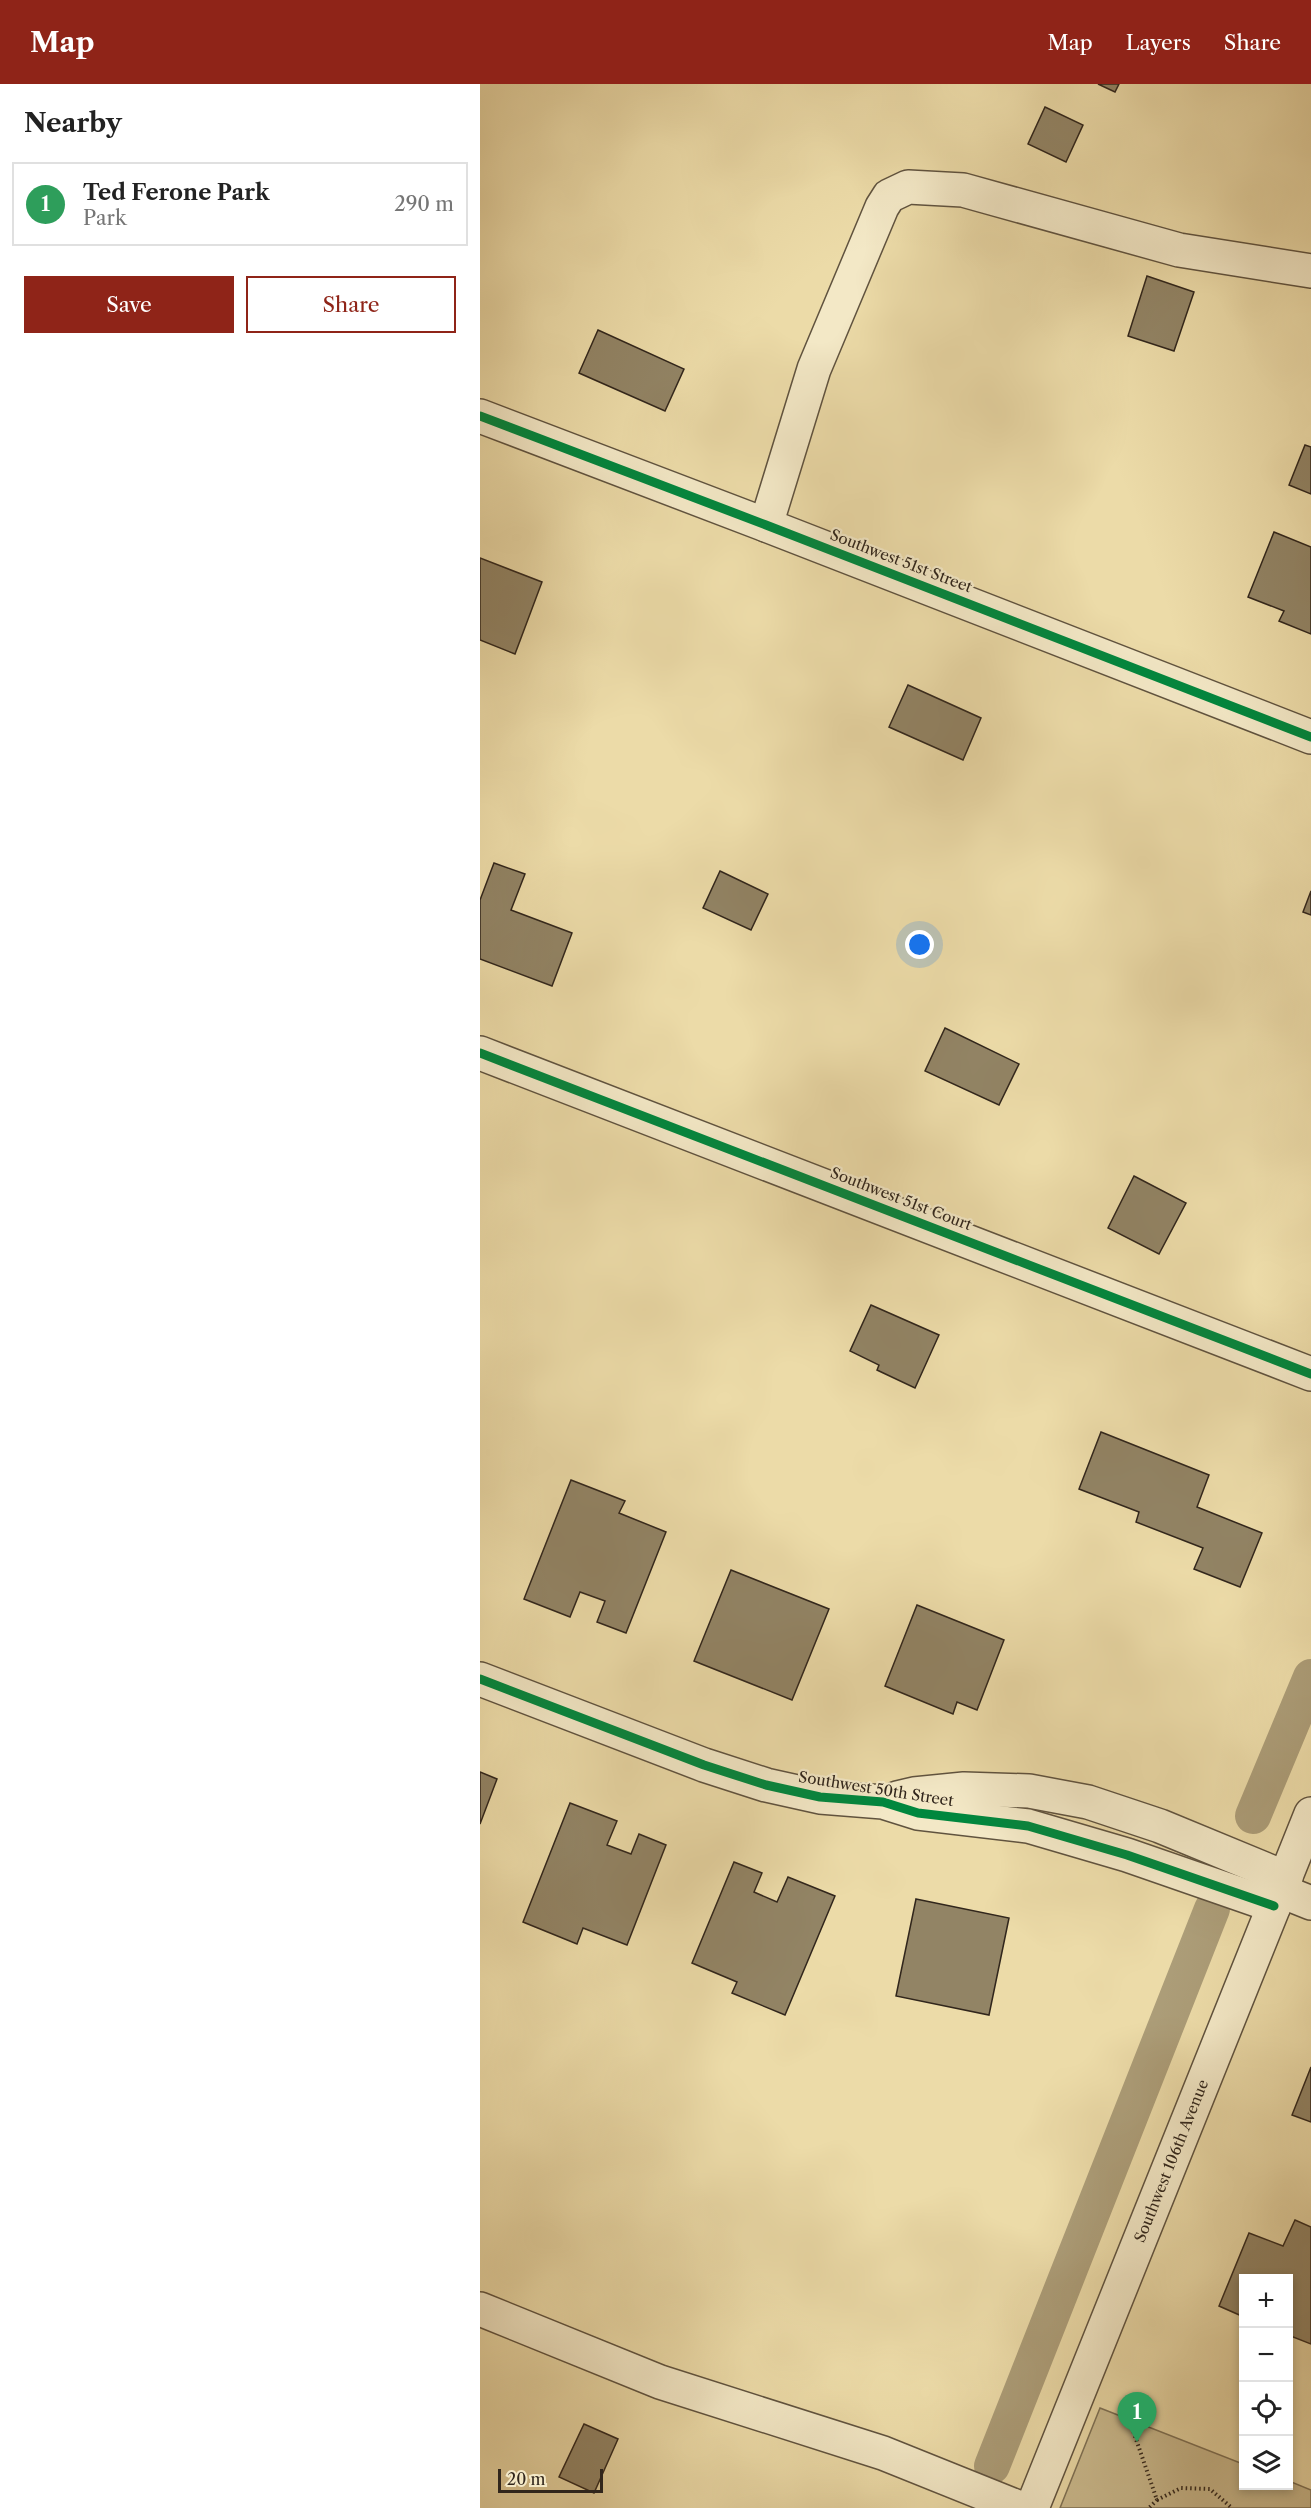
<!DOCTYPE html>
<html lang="en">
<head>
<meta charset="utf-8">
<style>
  body { margin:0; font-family:"Libre Caslon Text",serif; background:#f2f2f2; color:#222 }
  .controls { position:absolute; right:18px; bottom:18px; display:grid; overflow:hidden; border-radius:0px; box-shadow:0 3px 9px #0003 }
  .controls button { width:54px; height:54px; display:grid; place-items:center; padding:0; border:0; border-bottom:2px solid #e0e0e0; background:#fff; color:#222; font:30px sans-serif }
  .scale { position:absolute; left:18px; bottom:15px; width:105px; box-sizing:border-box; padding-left:6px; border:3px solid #31261c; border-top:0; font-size:16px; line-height:21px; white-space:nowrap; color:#31261c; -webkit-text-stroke:4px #f3e8c6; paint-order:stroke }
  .you { position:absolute; left:440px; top:861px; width:21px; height:21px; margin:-15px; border:4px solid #fff; border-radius:50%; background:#1a73e8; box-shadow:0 0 0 9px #1a73e833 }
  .badge { display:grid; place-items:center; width:39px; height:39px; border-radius:50%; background:#8f2418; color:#fff; font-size:20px; font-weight:700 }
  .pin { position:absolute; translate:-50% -50px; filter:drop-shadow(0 2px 3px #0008) }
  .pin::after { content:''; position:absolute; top:32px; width:21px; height:18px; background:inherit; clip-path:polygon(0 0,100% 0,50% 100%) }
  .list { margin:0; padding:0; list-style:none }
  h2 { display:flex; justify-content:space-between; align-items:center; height:78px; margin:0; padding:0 24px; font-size:26px }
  h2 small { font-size:20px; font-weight:400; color:#767676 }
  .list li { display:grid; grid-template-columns:39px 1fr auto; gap:18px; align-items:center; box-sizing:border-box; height:84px; margin:0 12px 12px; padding:0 12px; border:2px solid #e0e0e0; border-radius:0px }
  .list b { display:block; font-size:22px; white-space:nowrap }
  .list p { margin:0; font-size:20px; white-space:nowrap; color:#767676 }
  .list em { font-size:20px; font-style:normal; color:#767676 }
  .actions { display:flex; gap:12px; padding:18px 24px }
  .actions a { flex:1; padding:14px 0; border:2px solid #8f2418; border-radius:0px; text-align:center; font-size:21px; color:#8f2418 }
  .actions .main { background:#8f2418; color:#fff }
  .icon { flex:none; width:33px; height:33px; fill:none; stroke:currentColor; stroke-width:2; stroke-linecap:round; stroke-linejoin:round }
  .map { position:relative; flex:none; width:831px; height:2424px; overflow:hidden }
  header { display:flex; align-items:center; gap:36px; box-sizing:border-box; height:84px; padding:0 30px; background:#8f2418; color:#fff }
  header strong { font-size:28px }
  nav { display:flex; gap:33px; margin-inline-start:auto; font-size:21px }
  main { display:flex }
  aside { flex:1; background:#fff }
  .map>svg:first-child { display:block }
  .green { fill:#ccbc90; stroke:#7e7156; stroke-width:1.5 }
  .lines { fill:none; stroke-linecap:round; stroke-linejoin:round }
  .canal { stroke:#ac9d78; stroke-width:36 }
  .building { fill:#928465; stroke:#31261c; stroke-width:1.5 }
  .minor-casing { stroke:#60533f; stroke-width:36 }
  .path { stroke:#31261c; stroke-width:4; stroke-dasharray:1.5 3; stroke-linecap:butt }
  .minor { stroke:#f3e8c6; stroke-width:33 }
  .cycleway-casing { stroke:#f3e8c6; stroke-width:13 }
  .cycleway { stroke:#00873e; stroke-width:9 }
  .labels { text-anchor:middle; stroke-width:4.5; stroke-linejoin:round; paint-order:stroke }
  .street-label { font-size:15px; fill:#31261c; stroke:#f3e8c6 }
</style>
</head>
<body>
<header>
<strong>Map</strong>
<nav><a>Map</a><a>Layers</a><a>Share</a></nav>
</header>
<main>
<aside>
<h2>Nearby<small></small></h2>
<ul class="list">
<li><span class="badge" style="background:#2e9e5b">1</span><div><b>Ted Ferone Park</b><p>Park</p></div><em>290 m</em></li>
</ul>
<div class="actions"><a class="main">Save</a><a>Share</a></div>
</aside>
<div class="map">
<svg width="831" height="2424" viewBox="0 0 831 2424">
  <rect width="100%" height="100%" fill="#ecdba8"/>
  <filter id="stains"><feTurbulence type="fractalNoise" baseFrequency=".00333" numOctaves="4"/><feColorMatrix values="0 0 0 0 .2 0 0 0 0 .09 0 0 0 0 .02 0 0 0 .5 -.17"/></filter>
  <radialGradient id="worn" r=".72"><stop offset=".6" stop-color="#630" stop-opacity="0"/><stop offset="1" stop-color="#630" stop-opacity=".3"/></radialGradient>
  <!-- green -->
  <path class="green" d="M620,2324L763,2380L764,2402H808L809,2397L831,2406V2424H580Z"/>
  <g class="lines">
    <!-- canal -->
    <g class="canal">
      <path d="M773,1732L831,1593"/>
      <path d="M512,2382L732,1825"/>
    </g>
  </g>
  <!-- building -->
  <g class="building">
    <path d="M618,0H639L635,8Z"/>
    <path d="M565,23L603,41L586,78L548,60Z"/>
    <path d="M667,192L714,208L694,267L648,252Z"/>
    <path d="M118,246L204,285L185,327L99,289Z"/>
    <path d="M825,361L831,363V410L809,401Z"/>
    <path d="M794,448L831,463V550L799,537L804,527L768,513Z"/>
    <path d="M0,474L62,498L35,570L0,556Z"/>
    <path d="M428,601L501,634L483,676L409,643Z"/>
    <path d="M14,779L45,790L31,826L92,849L72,902L0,875V816Z"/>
    <path d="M240,787L288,810L271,846L223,824Z"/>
    <path d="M831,807V831L823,828Z"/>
    <path d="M465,944L539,980L519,1021L445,987Z"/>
    <path d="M654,1092L706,1119L679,1170L628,1144Z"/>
    <path d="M391,1221L459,1251L435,1304L397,1286L399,1281L370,1267Z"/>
    <path d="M621,1348L729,1391L717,1423L782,1449L760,1503L714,1485L723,1464L656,1438L659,1428L599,1405Z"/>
    <path d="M91,1396L145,1417L139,1429L186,1448L146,1549L117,1538L125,1517L100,1508L90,1533L44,1515Z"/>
    <path d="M251,1486L349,1525L312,1616L214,1577Z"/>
    <path d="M437,1521L524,1556L497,1626L477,1618L473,1630L405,1602Z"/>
    <path d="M0,1688L17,1695L0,1740Z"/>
    <path d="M90,1719L137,1737L127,1761L151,1770L159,1750L186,1761L147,1861L103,1844L97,1860L43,1838Z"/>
    <path d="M254,1778L282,1789L274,1808L297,1818L308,1793L355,1812L305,1931L252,1909L257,1898L212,1879Z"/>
    <path d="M436,1815L529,1834L509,1931L416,1912Z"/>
    <path d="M831,1983V2038L812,2031Z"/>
    <path d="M815,2136L831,2143V2260L808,2251V2194H764V2233L739,2222L769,2149L803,2162Z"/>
    <path d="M104,2340L138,2355L114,2409L79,2393Z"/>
  </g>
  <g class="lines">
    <!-- minor casing -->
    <g class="minor-casing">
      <g id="minor">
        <path d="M0,332L286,441L831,653"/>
        <path d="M286,441L334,285L402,123L409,112L428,103L483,106L699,166L831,187"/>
        <path d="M0,969L831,1290"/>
        <path d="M0,1595L224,1681L286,1701L340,1713L403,1718L438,1729L548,1742L647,1771L794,1822"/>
        <path d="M417,1714L434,1710L484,1705L549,1707L608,1718L680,1742L806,1794"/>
        <path d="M801,1807L831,1819"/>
        <path d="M0,2225L180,2298L403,2369L540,2424"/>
        <path id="s1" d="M552,2424L831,1730"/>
      </g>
    </g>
    <!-- path -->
    <g class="path">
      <path d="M649,2335L677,2416L669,2424"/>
      <path d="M677,2416L701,2404L730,2405L752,2424"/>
    </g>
    <!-- minor -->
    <use href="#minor" class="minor"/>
    <!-- cycleway casing -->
    <g class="cycleway-casing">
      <g id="cycleway">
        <path d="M0,332L286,441L831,653"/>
        <path d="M0,969L831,1290"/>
        <path d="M0,1595L224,1681L286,1701L340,1713L403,1718L438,1729L548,1742L647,1771L794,1822"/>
      </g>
    </g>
    <!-- cycleway -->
    <use href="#cycleway" class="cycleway"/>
  </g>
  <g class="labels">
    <!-- street labels -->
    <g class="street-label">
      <text transform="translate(421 477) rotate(21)" y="5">Southwest 51st Street</text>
      <text transform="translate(421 1115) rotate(21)" y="5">Southwest 51st Court</text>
      <text transform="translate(396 1705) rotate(9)" y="5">Southwest 50th Street</text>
      <text dy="5" stroke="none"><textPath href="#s1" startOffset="374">Southwest 106th Avenue</textPath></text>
    </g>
  </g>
  <rect width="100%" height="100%" filter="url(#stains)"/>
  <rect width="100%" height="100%" fill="url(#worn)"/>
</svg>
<div class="controls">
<button>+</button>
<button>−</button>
<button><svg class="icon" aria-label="locate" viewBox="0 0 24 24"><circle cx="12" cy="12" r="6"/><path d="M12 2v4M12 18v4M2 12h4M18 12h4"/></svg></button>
<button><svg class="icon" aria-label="layers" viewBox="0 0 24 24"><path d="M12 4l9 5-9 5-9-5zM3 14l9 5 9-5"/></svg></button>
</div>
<div class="scale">20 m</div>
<div class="you"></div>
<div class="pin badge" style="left:657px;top:2358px;background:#2e9e5b">1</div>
</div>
</main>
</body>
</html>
